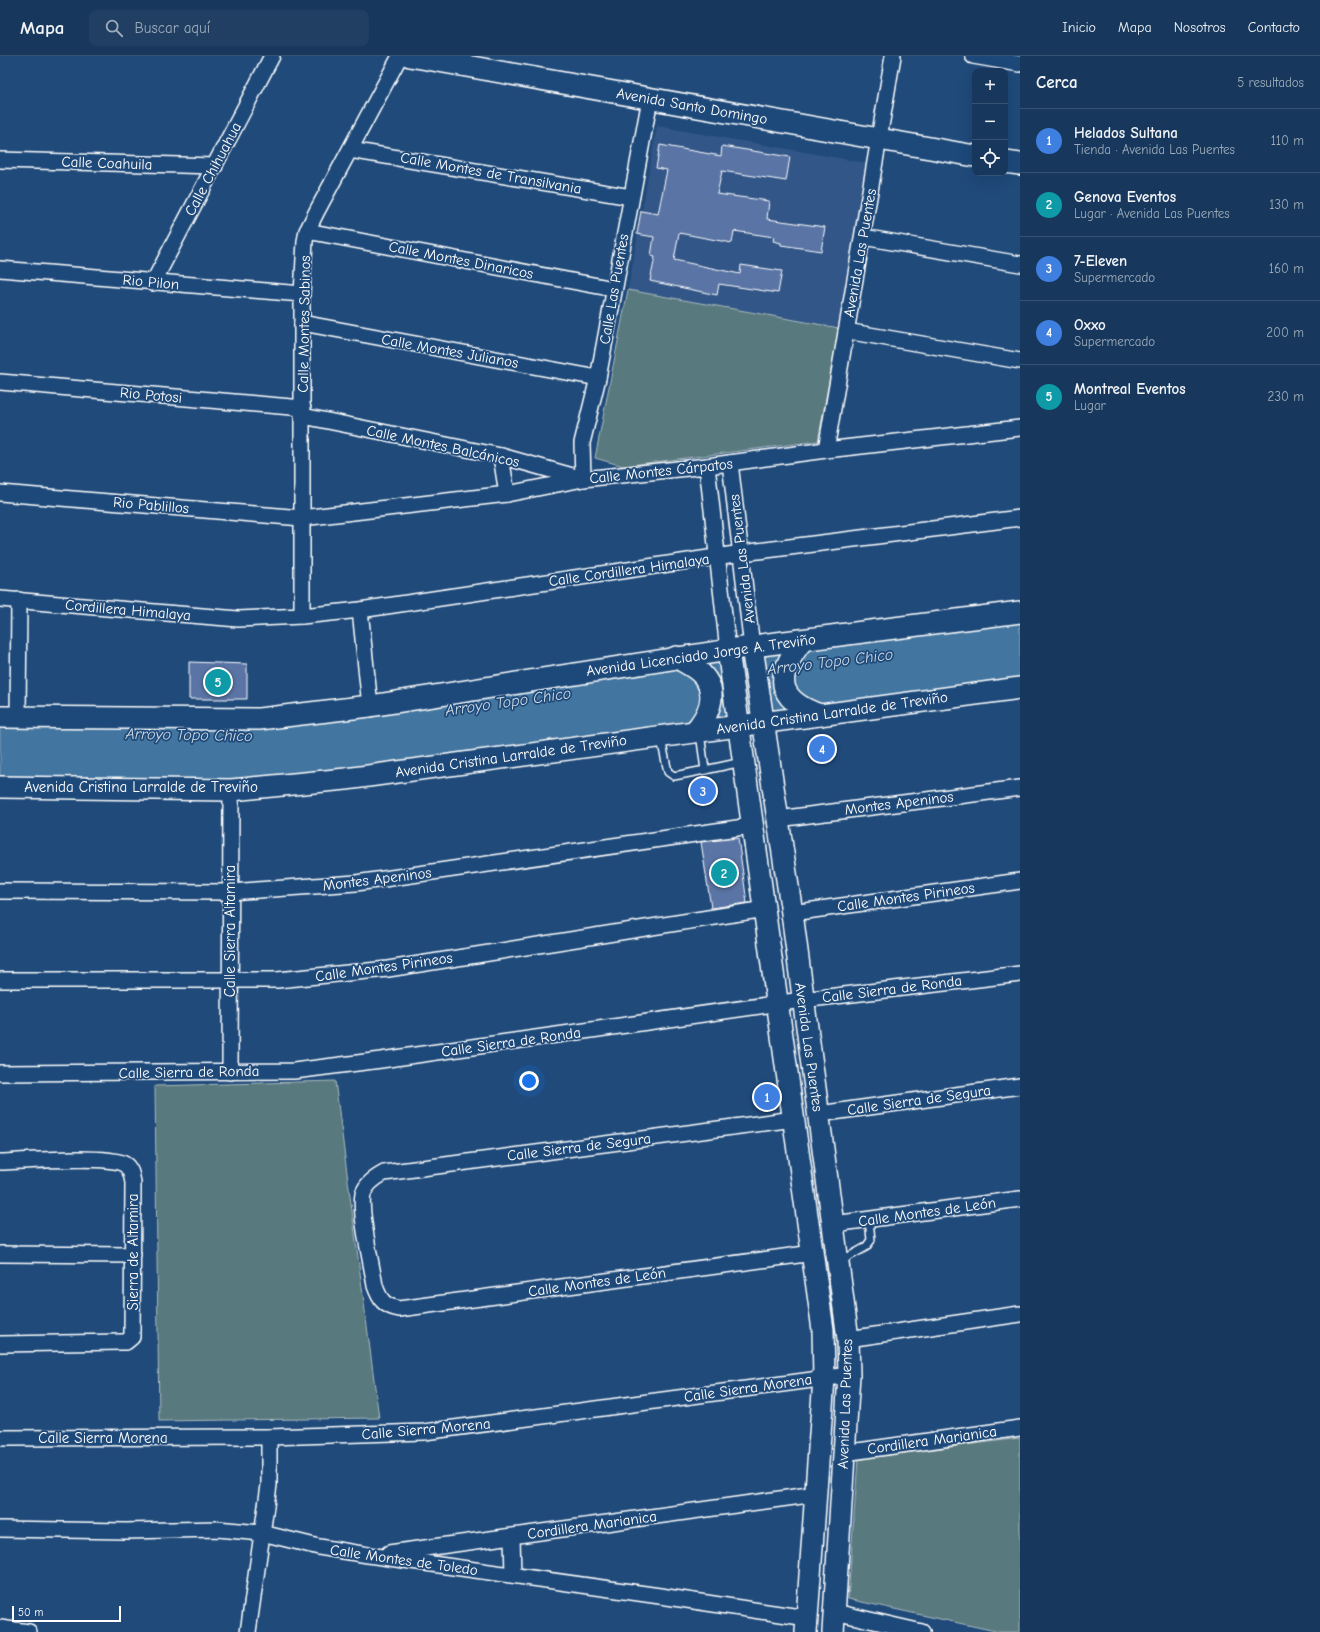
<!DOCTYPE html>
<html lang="es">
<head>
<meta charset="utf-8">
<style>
  body { margin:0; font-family:"Comic Neue",sans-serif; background:#203f62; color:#f1f3f6 }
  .controls { position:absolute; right:12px; top:12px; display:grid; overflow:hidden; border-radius:8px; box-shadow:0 4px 16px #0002 }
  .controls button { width:36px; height:36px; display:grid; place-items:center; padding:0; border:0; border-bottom:1px solid #365272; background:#17385c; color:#f1f3f6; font:20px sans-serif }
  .scale { position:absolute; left:12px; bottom:10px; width:109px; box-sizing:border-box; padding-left:4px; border:2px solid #fff; border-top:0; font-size:11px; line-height:14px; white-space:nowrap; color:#fff; -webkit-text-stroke:3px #1f4a7a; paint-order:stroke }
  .you { position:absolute; left:529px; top:1025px; width:14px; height:14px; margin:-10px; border:3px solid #fff; border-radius:50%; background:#1a73e8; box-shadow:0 0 0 6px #1a73e833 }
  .badge { display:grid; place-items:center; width:26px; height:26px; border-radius:50%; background:#8abfa5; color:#fff; font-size:13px; font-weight:700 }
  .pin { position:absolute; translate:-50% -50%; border:2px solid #fff; box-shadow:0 1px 4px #0006 }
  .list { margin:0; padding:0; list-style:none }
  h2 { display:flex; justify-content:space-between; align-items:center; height:52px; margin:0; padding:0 16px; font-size:17px }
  h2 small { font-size:13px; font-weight:400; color:#9eacbb }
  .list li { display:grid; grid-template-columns:26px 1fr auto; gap:12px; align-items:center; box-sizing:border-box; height:64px; padding:0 16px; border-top:1px solid #365272 }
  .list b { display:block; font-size:15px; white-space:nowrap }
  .list p { margin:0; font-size:13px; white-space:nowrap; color:#9eacbb }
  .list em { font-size:13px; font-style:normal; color:#9eacbb }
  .icon { flex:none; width:22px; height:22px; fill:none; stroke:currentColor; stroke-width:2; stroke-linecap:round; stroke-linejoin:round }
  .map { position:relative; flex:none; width:1020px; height:1576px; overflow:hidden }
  header { display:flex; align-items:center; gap:24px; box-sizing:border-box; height:56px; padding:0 20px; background:#17385c; border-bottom:1px solid #365272 }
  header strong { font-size:19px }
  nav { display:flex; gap:22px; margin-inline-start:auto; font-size:14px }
  .search { width:280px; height:36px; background:#203f62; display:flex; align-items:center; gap:10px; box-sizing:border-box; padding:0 14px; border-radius:8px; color:#9eacbb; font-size:15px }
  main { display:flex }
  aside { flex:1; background:#17385c }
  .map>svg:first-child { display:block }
  .built { fill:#315787 }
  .green { fill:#59797e; stroke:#acbcbe }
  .water { fill:#43749f; stroke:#8eacc5 }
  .building { fill:#5a74a5; stroke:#fff }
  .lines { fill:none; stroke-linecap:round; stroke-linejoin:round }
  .lane-casing { stroke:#fff; stroke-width:10 }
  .street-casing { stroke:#fff; stroke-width:18 }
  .secondary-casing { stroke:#fff; stroke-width:24 }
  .lane { stroke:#1f4a7a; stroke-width:7 }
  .street { stroke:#1f4a7a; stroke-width:15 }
  .secondary { stroke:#1f4a7a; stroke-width:21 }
  .labels { text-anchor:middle; stroke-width:3.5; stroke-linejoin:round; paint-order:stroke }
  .street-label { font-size:15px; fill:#fff; stroke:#1f4a7a }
  .water-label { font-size:16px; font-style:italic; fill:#d0dce7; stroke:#1f4a7a }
</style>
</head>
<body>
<header>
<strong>Mapa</strong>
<div class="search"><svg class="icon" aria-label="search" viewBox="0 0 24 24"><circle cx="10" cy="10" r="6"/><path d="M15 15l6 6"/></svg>Buscar aquí</div>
<nav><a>Inicio</a><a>Mapa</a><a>Nosotros</a><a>Contacto</a></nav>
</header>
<main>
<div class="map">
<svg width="1020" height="1576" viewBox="0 0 1020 1576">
  <rect width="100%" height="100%" fill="#1f4a7a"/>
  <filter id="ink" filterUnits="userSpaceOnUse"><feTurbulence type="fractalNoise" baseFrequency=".025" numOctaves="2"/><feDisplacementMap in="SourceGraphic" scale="8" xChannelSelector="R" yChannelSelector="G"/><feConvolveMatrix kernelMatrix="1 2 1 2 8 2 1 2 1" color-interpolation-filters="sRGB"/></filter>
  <g filter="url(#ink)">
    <!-- built -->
    <path class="built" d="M657,70L867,107L839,272L628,234Z"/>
    <!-- green -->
    <g class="green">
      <path d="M628,234L839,272L818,385L623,410L595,402Z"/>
      <path d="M335,1025L379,1362L159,1365L155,1030Z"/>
      <path d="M1020,1382V1576H1000L848,1543L858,1403Z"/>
    </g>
    <!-- water -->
    <path class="water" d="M1020,556V632L346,723L0,731V661L194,664Z"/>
    <!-- building -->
    <g class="building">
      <path d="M660,89L721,100L722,90L790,101L786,125L722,115L717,138L769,145L767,163L825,171L821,195L781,189V187L773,185L774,181L734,175L732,187L679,177L674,204L740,218L741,209L782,215L778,237L719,228L717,239L650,225L655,201L651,200L654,181L637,178L641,155L658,158L667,114L656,112Z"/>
      <path d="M189,606L247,608V643H189Z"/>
      <path d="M738,782L747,847L711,852L701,786Z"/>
    </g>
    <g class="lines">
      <!-- lane casing -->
      <g class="lane-casing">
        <g id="lane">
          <path d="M661,683L668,716L674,720L705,714L700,677"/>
          <path d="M705,714L742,706"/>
          <path d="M841,1205L866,1191L871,1184L869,1164"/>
        </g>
      </g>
      <!-- street casing -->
      <g class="street-casing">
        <g id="street">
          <path d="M973,0L1020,8"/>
          <path d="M350,94L631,141"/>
          <path d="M0,104L215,110"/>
          <path d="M307,175L614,233"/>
          <path d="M863,181L1020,208"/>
          <path d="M0,213L302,238"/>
          <path d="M153,227L272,0"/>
          <path d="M302,267L598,322"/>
          <path d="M846,275L1020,305"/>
          <path d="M0,326L303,352"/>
          <path d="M303,360L501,400L583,423L582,387L598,322L650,43"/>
          <path d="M826,394L893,0"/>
          <path d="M501,400L507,438"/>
          <path d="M730,407L752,591"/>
          <path d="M707,410L728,594"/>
          <path d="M0,437L302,462L507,438L583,423L707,410L826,394L1020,372"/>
          <path d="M0,543L238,563L302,560L360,554L742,497L1020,462"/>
          <path d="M360,554L370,650"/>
          <path d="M302,560V238L305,185L307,175L317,155L400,0"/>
          <path d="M18,662L19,544"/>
          <path d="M778,763L1020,732"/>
          <path d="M0,835L230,836L356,827L751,770"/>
          <path d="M792,857L1020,825"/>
          <path d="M0,924H277L388,913L765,853"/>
          <path d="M230,1016L231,734"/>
          <path d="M0,1017L294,1015L381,1004L802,944L1020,918"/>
          <path d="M819,1058L1020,1030"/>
          <path d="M794,1063L384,1117C375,1122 366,1128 363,1138C359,1157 372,1209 375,1230C380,1244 384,1250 399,1253L813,1197"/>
          <path d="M0,1106C23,1105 109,1099 124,1108C131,1112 132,1120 133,1127L132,1281L126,1286H122L0,1288"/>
          <path d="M834,1168L1020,1143"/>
          <path d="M0,1198L133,1199"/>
          <path d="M848,1283L1020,1258"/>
          <path d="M0,1382L269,1381L424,1376L849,1319"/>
          <path d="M844,1397L1020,1372"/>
          <path d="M0,1473L126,1475L217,1473L262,1477L319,1491L368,1499L667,1541L807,1562"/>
          <path d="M512,1481L513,1519"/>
          <path d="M389,1497L816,1438"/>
          <path d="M835,1556L922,1576"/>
          <path d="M0,1572L29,1576"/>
          <path d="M248,1576L269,1429V1381"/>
        </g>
      </g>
      <!-- secondary casing -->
      <g class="secondary-casing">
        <g id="secondary">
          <path d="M410,0L975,100"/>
          <path d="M1005,106L1020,108"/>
          <path d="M802,585C775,620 775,643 820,659"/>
          <path d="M752,591L792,857L848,1283L849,1319L833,1576"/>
          <path d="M728,594L823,1274L824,1322L806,1576"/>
          <path d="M676,601C685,607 698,612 704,621C719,639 707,661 695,675"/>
          <path d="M0,661L259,663L370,650L761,589L1020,556"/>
          <path d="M0,731L231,734L346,723L1020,632"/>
        </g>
      </g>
      <!-- lane -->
      <use href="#lane" class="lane"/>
      <!-- street -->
      <use href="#street" class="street"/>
      <!-- secondary -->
      <use href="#secondary" class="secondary"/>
    </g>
  </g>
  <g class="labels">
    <!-- street labels -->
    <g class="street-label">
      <text transform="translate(692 50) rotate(10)" y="5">Avenida Santo Domingo</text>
      <text transform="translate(107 107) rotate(2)" y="5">Calle Coahuila</text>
      <text transform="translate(213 113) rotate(-62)" y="5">Calle Chihuahua</text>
      <text transform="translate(491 117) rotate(10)" y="5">Calle Montes de Transilvania</text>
      <text transform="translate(860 197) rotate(-80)" y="5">Avenida Las Puentes</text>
      <text transform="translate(461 204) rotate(11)" y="5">Calle Montes Dinaricos</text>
      <text transform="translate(151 226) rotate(5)" y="5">Rio Pilon</text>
      <text transform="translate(614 233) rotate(-80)" y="5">Calle Las Puentes</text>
      <text transform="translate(304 268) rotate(-89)" y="5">Calle Montes Sabinos</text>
      <text transform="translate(450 295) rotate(10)" y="5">Calle Montes Julianos</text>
      <text transform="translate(151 339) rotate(5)" y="5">Rio Potosi</text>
      <text transform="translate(443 390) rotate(12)" y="5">Calle Montes Balcánicos</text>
      <text transform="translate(661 415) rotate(-6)" y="5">Calle Montes Cárpatos</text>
      <text transform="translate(151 449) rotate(5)" y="5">Rio Pablillos</text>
      <text transform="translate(742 503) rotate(-97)" y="5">Avenida Las Puentes</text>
      <text transform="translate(629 514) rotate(-8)" y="5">Calle Cordillera Himalaya</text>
      <text transform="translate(128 554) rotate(5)" y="5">Cordillera Himalaya</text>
      <text transform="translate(701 599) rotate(-8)" y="5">Avenida Licenciado Jorge A. Treviño</text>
      <text transform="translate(832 657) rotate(-8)" y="5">Avenida Cristina Larralde de Treviño</text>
      <text transform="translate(511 700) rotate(-8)" y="5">Avenida Cristina Larralde de Treviño</text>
      <text x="141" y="736">Avenida Cristina Larralde de Treviño</text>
      <text transform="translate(899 747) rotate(-7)" y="5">Montes Apeninos</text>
      <text transform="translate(377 823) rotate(-7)" y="5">Montes Apeninos</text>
      <text transform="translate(906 841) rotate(-8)" y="5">Calle Montes Pirineos</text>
      <text transform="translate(230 875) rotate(-90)" y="5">Calle Sierra Altamira</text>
      <text transform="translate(384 911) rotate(-8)" y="5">Calle Montes Pirineos</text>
      <text transform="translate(892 933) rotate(-7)" y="5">Calle Sierra de Ronda</text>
      <text transform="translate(511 986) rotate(-8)" y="5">Calle Sierra de Ronda</text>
      <text transform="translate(809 991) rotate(82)" y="5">Avenida Las Puentes</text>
      <text transform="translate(189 1016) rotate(-1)" y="5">Calle Sierra de Ronda</text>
      <text transform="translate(919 1044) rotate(-8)" y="5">Calle Sierra de Segura</text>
      <text transform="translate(579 1091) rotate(-7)" y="5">Calle Sierra de Segura</text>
      <text transform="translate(927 1156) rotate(-8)" y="5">Calle Montes de León</text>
      <text transform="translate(133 1196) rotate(-90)" y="5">Sierra de Altamira</text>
      <text transform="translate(597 1226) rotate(-8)" y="5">Calle Montes de León</text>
      <text transform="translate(748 1332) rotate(-8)" y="5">Calle Sierra Morena</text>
      <text transform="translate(845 1348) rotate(-88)" y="5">Avenida Las Puentes</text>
      <text transform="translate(426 1373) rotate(-5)" y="5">Calle Sierra Morena</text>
      <text x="103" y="1387">Calle Sierra Morena</text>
      <text transform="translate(932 1384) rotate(-8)" y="5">Cordillera Marianica</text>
      <text transform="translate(592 1469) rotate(-8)" y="5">Cordillera Marianica</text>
      <text transform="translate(404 1504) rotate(8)" y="5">Calle Montes de Toledo</text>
    </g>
    <!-- water labels -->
    <g class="water-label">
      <text transform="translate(830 605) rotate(-7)" y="6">Arroyo Topo Chico</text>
      <text transform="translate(508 645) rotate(-8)" y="6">Arroyo Topo Chico</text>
      <text transform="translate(189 678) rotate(1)" y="6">Arroyo Topo Chico</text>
    </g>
  </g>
</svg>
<div class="controls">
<button>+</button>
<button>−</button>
<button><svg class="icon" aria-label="locate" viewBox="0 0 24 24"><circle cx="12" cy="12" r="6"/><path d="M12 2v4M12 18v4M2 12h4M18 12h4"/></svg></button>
</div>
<div class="scale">50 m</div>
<div class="you"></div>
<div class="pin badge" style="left:767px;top:1041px;background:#3f7fe0">1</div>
<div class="pin badge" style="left:724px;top:817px;background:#0f9aa8">2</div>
<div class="pin badge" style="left:703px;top:735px;background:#3f7fe0">3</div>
<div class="pin badge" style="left:822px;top:693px;background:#3f7fe0">4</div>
<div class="pin badge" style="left:218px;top:626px;background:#0f9aa8">5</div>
</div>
<aside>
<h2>Cerca<small>5 resultados</small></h2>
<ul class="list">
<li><span class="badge" style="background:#3f7fe0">1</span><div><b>Helados Sultana</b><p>Tienda · Avenida Las Puentes</p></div><em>110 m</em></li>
<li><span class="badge" style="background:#0f9aa8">2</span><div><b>Genova Eventos</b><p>Lugar · Avenida Las Puentes</p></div><em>130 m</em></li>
<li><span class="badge" style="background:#3f7fe0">3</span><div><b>7-Eleven</b><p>Supermercado</p></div><em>160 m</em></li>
<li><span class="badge" style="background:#3f7fe0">4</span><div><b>Oxxo</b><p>Supermercado</p></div><em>200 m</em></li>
<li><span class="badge" style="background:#0f9aa8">5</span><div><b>Montreal Eventos</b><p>Lugar</p></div><em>230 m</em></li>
</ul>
</aside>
</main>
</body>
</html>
